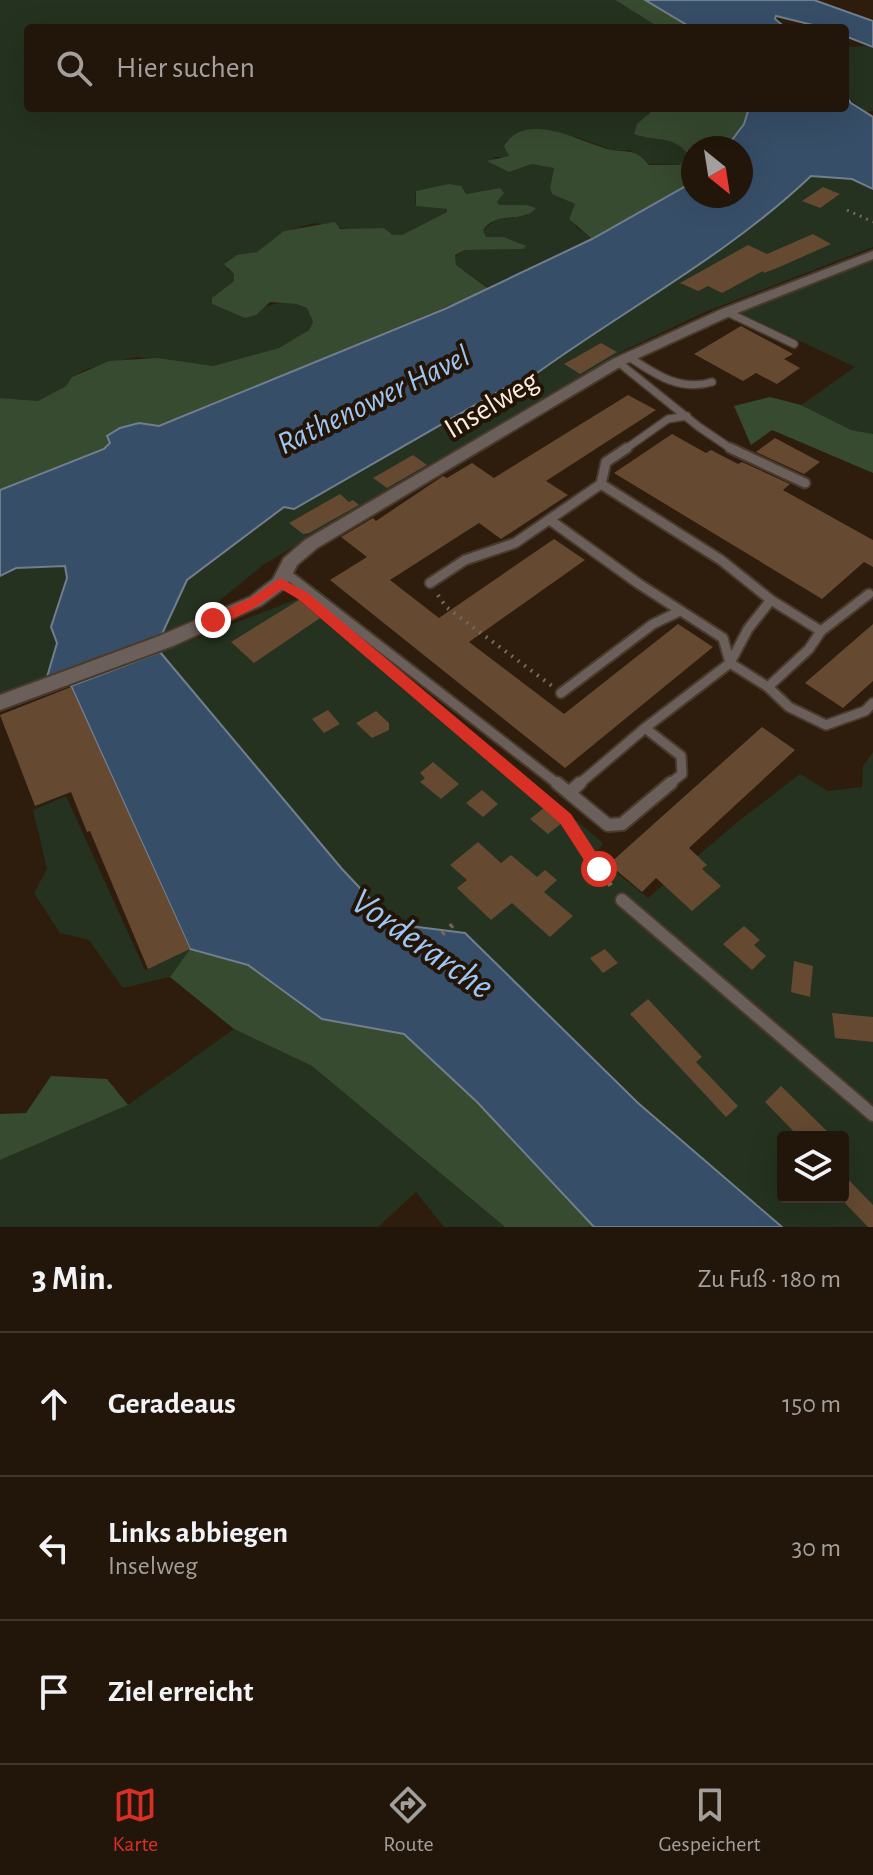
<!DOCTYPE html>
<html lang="de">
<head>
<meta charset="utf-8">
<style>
  body { margin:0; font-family:"Alegreya Sans",sans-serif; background:#2e2318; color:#f1f3f6 }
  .controls { position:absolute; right:24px; bottom:24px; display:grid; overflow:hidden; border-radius:8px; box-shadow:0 8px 32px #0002 }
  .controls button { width:72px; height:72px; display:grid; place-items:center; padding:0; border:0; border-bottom:2px solid #3f352b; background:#22160a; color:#f1f3f6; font:40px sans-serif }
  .compass { position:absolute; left:681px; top:136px; width:72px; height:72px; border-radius:50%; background:#22160a; box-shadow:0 8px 32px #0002; rotate:150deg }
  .stop { position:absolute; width:24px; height:24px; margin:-18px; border:6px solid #d93025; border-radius:50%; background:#fff }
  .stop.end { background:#d93025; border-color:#fff; box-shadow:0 2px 8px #0008 }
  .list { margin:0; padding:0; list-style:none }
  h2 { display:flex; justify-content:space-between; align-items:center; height:104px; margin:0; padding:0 32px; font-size:34px }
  h2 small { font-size:26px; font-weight:400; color:#a29f9c }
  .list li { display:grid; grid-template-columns:52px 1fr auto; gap:24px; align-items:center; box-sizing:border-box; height:144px; padding:0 32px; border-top:2px solid #3f352b }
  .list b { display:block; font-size:30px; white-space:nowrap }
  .list p { margin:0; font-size:26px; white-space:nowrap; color:#a29f9c }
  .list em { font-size:26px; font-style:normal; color:#a29f9c }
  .icon { flex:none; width:44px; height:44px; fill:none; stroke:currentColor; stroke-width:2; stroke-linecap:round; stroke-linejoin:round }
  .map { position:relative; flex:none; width:873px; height:1227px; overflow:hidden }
  .search { position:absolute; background:#22160a; box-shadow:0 8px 32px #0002; left:24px; right:24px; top:24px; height:88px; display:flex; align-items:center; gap:20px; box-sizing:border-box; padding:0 28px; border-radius:8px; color:#a29f9c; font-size:30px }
  .sheet { height:536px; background:#22160a }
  nav { display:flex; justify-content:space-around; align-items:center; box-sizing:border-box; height:112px; border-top:2px solid #3f352b; background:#22160a; font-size:22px; color:#a29f9c }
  nav a { display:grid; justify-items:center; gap:4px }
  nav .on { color:#d93025 }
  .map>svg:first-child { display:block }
  .green { fill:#24321f; fill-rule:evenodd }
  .forest { fill:#374b30 }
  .water { fill:#374e68; stroke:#717e8d; stroke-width:2 }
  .building { fill:#654931 }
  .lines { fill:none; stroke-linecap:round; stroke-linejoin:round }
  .lane-far2-casing { stroke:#4a3a2b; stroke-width:10 }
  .lane-far1-casing { stroke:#4a3a2b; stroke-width:13 }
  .lane-casing { stroke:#4a3a2b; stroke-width:16 }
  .street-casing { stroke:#4a3a2b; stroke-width:4 }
  .path-far2 { stroke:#766758; stroke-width:3; stroke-dasharray:2 5; stroke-linecap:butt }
  .path-far1 { stroke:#766758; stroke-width:4; stroke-dasharray:2 6; stroke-linecap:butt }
  .path { stroke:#766758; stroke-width:5; stroke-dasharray:3 8; stroke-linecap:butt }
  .lane-far2 { stroke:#6a5f5a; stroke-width:7 }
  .lane-far1 { stroke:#6a5f5a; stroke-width:9 }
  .lane { stroke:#6a5f5a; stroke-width:12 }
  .street { fill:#6a5f5a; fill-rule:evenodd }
  .route { fill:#d93025 }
  .labels { text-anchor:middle; stroke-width:8; stroke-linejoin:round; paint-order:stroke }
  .street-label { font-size:30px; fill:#f9ede2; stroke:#241405 }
  .water-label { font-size:32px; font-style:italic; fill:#9bc6f6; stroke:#241405 }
  .near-water-label { font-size:38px; font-style:italic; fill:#9bc6f6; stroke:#241405 }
</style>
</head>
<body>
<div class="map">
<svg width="873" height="1227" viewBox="0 0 873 1227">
  <rect width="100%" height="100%" fill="#2e1d0d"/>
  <!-- green -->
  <g class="green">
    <path d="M0,0H615L660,28H28V108H655L646,115L641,137C660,137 675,138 687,153L680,165L649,164L630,150L615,151L576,137L536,130L509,157H493L509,172L532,164L554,168L550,188L552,194L575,204L576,227L592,239L489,288L456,265L453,258L465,250L523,249L504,237H486L483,230L495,220L528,215L527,205H499L497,202L500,188L466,194L416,191L415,203L447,209V212L402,235H393L384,228L352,230L315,223L284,231L267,246L227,269L234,274V281L213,298V304L245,318C267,304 282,298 307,308L313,322L309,330L279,348L213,366L136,357L87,369L72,377L66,386L38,401L0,398Z"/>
    <path d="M868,46L873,47V111L865,112L845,95V47Z"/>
    <path d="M811,176L852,179L873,189V247L705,312L625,350L263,565L201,616L162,634L187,580L284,507L294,509L510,385L530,378C623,310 727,256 811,176Z"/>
    <path d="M873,259V434L851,430L801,405L855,367L738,312Z"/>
    <path d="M65,565L67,578L51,627L57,643L47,677L0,695V576L15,568Z"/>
    <path d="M308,595L603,843L595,855L648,898L740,820L800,774L828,791L862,787L863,766L873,752V1227H782L638,1103L465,934L394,924L342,869L160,652ZM783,1137H843V1197H783Z"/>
    <path d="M66,796L145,970L190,949L170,977L123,988L89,940L60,933L34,893L47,869L33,810Z"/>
    <path d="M234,1029L312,1066L505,1227H444L416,1192L378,1227H0V1160L128,1105Z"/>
  </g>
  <!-- forest -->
  <g class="forest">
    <path d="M615,0H645L692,28H660Z"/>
    <path d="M655,108H749L744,123L726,148H693V182L687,187L592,239L569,219L575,204L552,194L550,188L554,168L532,164L509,172L487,161L509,156L504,146C525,111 577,140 604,148C626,155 632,145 649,165H680L687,153C671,134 654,142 634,134L637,124Z"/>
    <path d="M449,184L461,186L466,194L500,188L504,193L497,202L499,205H527L536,208C524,224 496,210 483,230L486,237H504L526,246L523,249L465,250L455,255L456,265L489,289L159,426L143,423L104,449L0,490V398L38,401L66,386L72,377L109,361L157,358L213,366L279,348L309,330L313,322L307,308L296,304L270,302L256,315L245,318L212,304V298L234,281V274L224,264L237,255L257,252L284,231L335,222L340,229L384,228L393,235H402L447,212V209L416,206V191Z"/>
    <path d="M770,397L801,405L851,430L873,434V473L772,430L751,445L734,406Z"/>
    <path d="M190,949L248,965L322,1019L404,1034L477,1102L594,1227H505L312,1066L234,1029L170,977Z"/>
    <path d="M51,1076L107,1079L128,1105L0,1160V1114L26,1113Z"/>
  </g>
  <!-- water -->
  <g class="water">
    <path d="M645,0H814L873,21V47L845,36V28H825L776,16L775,19L786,28H692Z"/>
    <path d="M845,95L851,103L873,117V189L852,179L811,176C727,256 623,310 530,378L510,385L294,509L284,507L187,580L162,634L47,677L57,643L51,627L67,578L65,566L16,568L0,576V490L104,449L110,443L107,436L120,428L139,423L159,426L447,308L592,239L693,182V196H741V148H726L744,124L749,108H845Z"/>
    <path d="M160,652L342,869L394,924L465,933L638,1103L782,1227H594L477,1102L404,1034L322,1019L248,965L190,949L71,686Z"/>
  </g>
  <!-- building -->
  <g class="building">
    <path d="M823,187L840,194L820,208L802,201Z"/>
    <path d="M813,234L831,244L782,266L764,273L763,271L722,293L708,286L698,291L680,283L748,245L767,254Z"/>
    <path d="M741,326L793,354L784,359L800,368L777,384L756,373L743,381L694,354Z"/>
    <path d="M601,343L617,352L580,374L564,364Z"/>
    <path d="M628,395L656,410L546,481L568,495L501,539L479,523L390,580L439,618L554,539L585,560L469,642L564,714L678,624L713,647L565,768L330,580L367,557L341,537L373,518L376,521L443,476L447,478L472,463L494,478Z"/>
    <path d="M672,434L706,453L711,450L738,464L742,462L790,484L783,490L873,540V567L864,562L822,599L614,473Z"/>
    <path d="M775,438L820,462L804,474L756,452Z"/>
    <path d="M413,455L427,465L387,488L373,478Z"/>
    <path d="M340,494L349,502L353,500L359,505L309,533L303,534L289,523Z"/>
    <path d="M299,600L320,618L254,663L231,642Z"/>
    <path d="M873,624V681L843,708L805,683Z"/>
    <path d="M71,687L190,949L148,969L90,831L87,832L71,792L35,806L0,715Z"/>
    <path d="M328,710L340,724L324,733L312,719Z"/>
    <path d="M376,711L389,723V730L372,738L356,723Z"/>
    <path d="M762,727L795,750L689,848L707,865L702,869L721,886L692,911L656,878L642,892L609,864Z"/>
    <path d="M433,762L459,784L441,799L420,782L425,778L420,773Z"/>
    <path d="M482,790L498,804L483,817L466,803Z"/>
    <path d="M545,807L563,822L548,834L530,819Z"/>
    <path d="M478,842L501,863L511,855L537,877L545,870L557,880L544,892L573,916L550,937L512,903L491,920L457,888L467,880L450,865Z"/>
    <path d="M744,926L760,940L754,945L766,956L752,970L723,944Z"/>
    <path d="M605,949L618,963L603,973L590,958Z"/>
    <path d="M794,961L813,966L810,997L791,992Z"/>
    <path d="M648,999L702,1057L696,1062L738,1106L726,1117L630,1014Z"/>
    <path d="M832,1013L873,1017V1042L835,1038Z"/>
    <path d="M781,1086L833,1137H799L765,1102Z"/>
    <path d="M843,1174L873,1205V1227H868L843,1201Z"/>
  </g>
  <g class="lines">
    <!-- lane-far2 casing -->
    <g class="lane-far2-casing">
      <g id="lane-far2">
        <path d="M727,312L794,344"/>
        <path d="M629,357C655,374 680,392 712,382"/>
        <path d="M618,362L699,427L733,450"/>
        <path d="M624,450L668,419L687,416"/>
      </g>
    </g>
    <!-- lane-far1 casing -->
    <g class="lane-far1-casing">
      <g id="lane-far1">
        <path d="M730,448L805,483"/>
        <path d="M550,520L639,584L723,638L730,663L768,687L789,707L826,725L865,711L873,703"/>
        <path d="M284,572L559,785"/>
        <path d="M430,583L465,560L515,543L601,484L606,462L627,448"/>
        <path d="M821,631L869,594"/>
        <path d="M768,687L809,649L821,631L771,600"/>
        <path d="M561,693L653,624L680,611"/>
        <path d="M645,728L681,756L682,774L668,785"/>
        <path d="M578,785L645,728L730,663L748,629L771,600L721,560L601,484"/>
      </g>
    </g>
    <!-- lane casing -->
    <g class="lane-casing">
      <g id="lane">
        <path d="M557,783L569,793L580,783"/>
        <path d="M569,793L608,825L622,824L671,783"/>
        <path d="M622,900L873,1115"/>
      </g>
    </g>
    <!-- street casing -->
    <g class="street-casing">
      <path id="street" d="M873,251V259L732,315L623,365L317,548L297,565L286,587L262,605L173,646L0,710V695L159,636L250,597L273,579L284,558L305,540L613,359L722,309Z"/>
    </g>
    <!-- path-far2 -->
    <path class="path-far2" d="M847,210L873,222"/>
    <!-- path-far1 -->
    <g class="path-far1">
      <path d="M438,595L446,607L552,686"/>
      <path d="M463,732L527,785"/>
    </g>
    <!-- path -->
    <g class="path">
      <path d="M525,783L566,818L613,889"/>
      <path d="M442,934L458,920"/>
    </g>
    <!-- lane-far2 -->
    <use href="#lane-far2" class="lane-far2"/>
    <!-- lane-far1 -->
    <use href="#lane-far1" class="lane-far1"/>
    <!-- lane -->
    <use href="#lane" class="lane"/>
    <!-- street -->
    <use href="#street" class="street"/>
  </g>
  <!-- route -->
  <path class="route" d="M280,578L308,593L571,814L604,865V874H593L560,823L298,599L281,589C265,601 229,626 209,624V617L251,598Z"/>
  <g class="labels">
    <!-- street labels -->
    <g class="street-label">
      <text transform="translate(491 404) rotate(-31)" y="10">Inselweg</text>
    </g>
    <!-- water labels -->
    <g class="water-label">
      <text transform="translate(373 399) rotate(-26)" y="11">Rathenower Havel</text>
    </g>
    <!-- near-water labels -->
    <g class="near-water-label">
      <text transform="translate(423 943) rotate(35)" y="13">Vorderarche</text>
    </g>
  </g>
</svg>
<div class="controls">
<button><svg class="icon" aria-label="layers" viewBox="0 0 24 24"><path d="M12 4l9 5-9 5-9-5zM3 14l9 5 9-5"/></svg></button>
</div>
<svg class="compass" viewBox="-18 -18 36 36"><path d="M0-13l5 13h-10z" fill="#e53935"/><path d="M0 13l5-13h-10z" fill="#a29f9c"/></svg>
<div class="stop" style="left:599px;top:869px"></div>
<div class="stop end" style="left:213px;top:620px"></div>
<div class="search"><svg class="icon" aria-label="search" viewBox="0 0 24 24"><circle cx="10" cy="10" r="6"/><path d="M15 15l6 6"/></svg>Hier suchen</div>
</div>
<section class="sheet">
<h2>3 Min.<small>Zu Fuß · 180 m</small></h2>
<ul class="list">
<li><svg class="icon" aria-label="ahead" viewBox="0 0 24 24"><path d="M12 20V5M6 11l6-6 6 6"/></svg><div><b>Geradeaus</b></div><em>150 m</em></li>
<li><svg class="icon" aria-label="left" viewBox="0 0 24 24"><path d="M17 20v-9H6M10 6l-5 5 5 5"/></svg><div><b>Links abbiegen</b><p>Inselweg</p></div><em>30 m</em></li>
<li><svg class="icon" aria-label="arrive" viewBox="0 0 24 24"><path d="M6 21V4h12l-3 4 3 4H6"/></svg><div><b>Ziel erreicht</b></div></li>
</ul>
</section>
<nav>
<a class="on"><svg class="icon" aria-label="map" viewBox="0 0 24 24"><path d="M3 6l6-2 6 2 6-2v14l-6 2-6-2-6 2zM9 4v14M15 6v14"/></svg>Karte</a>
<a><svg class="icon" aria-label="directions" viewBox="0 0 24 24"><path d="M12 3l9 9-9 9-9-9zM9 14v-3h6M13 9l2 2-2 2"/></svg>Route</a>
<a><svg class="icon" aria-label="saved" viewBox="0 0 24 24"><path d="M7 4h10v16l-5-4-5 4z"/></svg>Gespeichert</a>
</nav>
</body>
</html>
